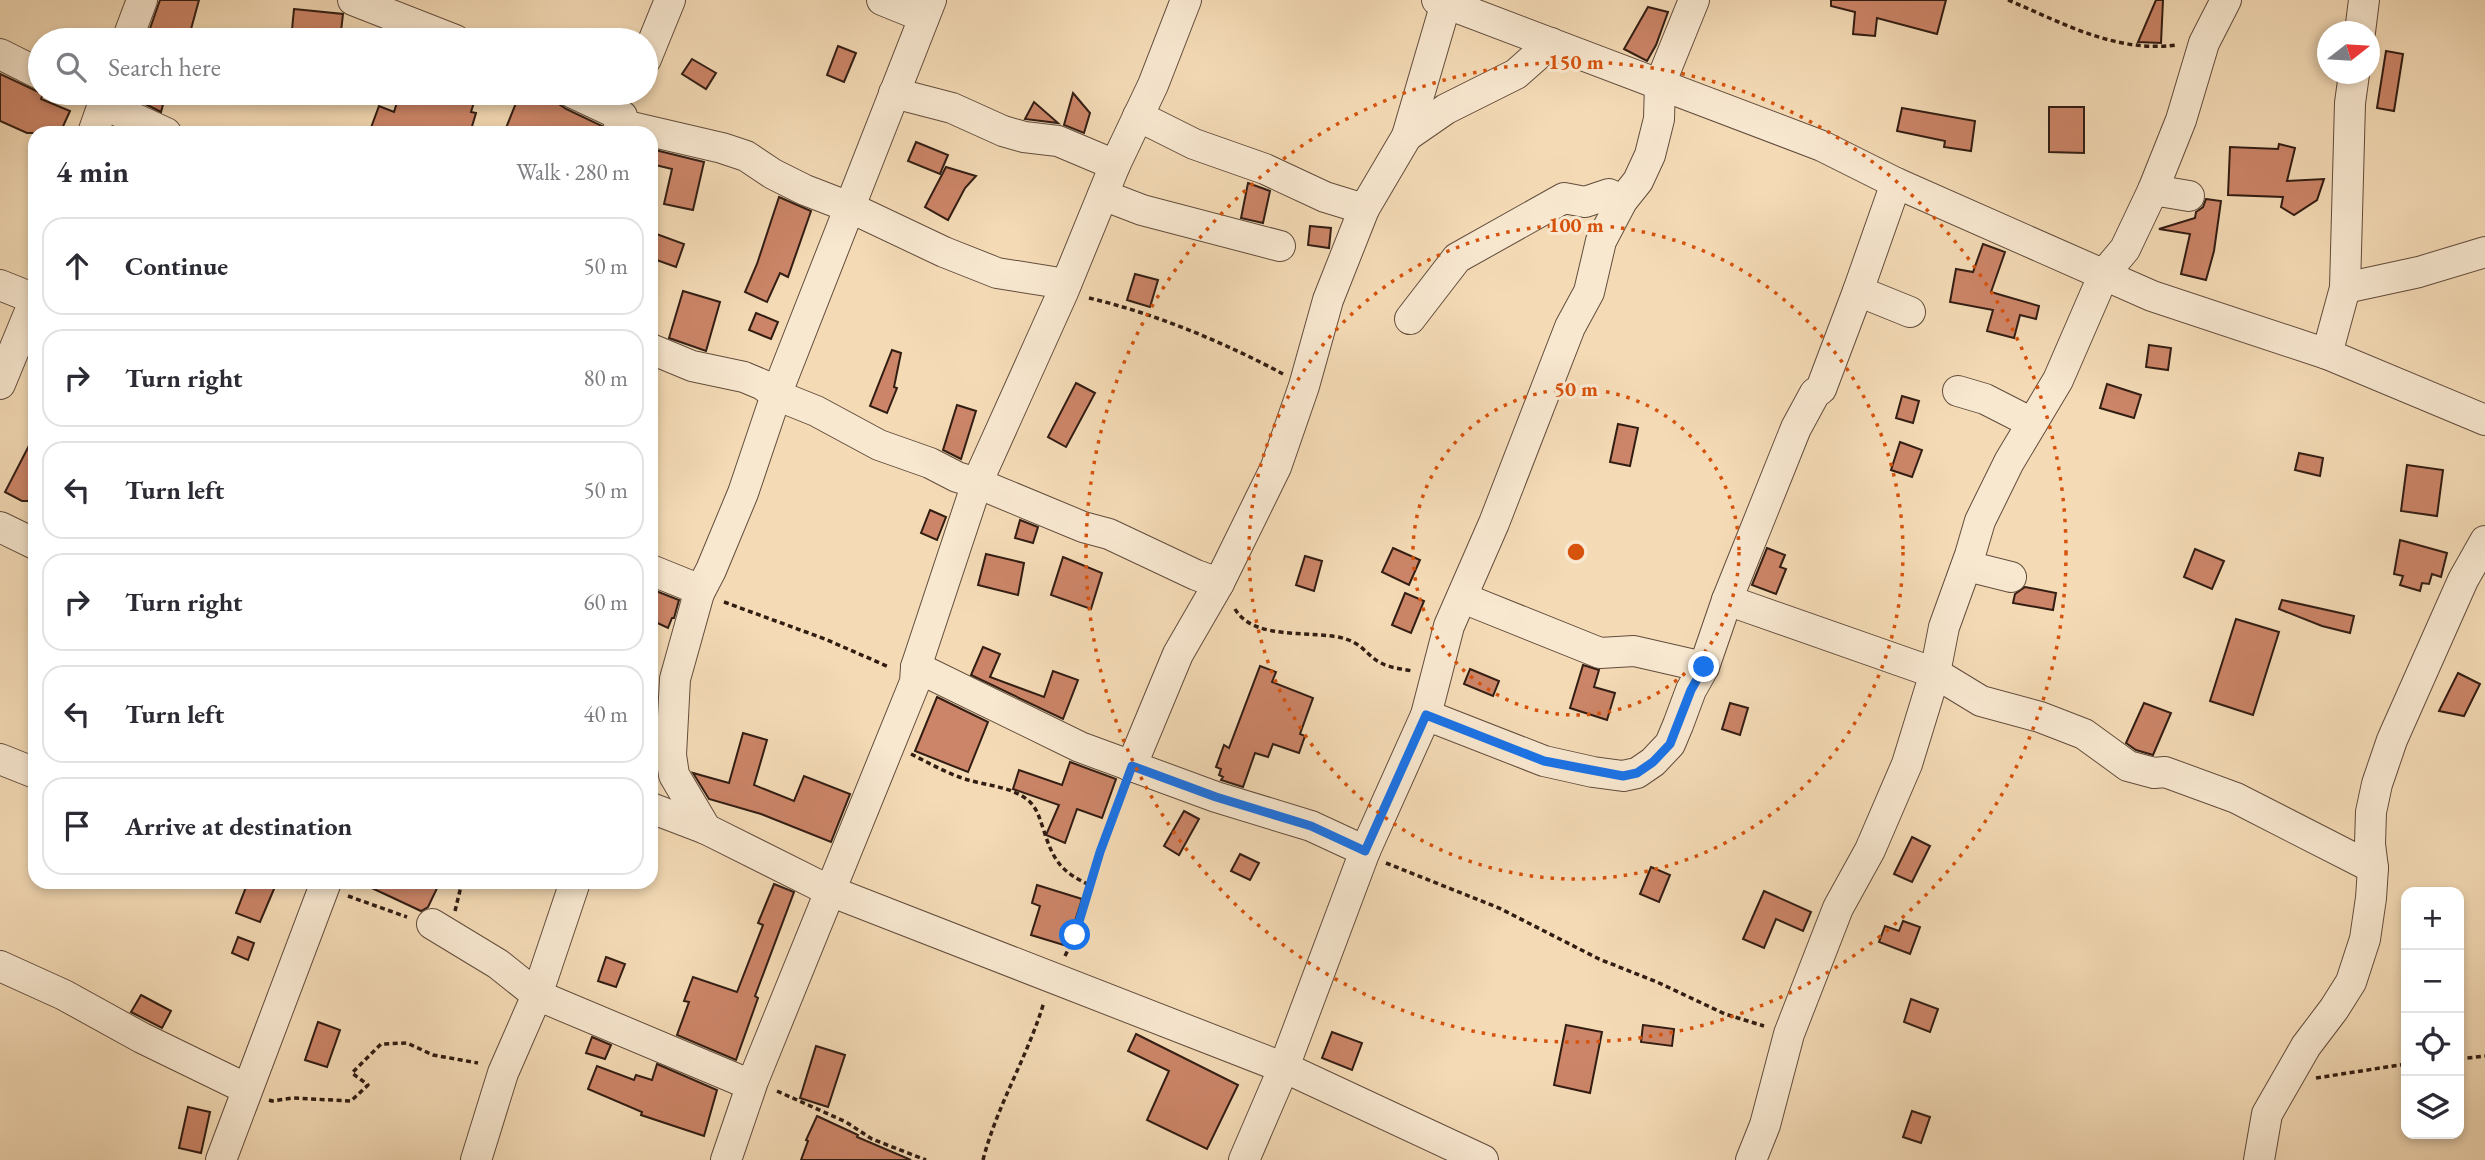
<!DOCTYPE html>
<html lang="en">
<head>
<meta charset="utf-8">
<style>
  body { margin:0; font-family:"EB Garamond",serif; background:#f7f7f7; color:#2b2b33 }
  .controls { position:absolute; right:21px; bottom:21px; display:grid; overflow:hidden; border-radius:14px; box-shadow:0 4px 10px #0003 }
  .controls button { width:63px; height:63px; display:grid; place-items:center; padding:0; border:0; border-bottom:2px solid #e1e1e2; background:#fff; color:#2b2b33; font:35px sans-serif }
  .compass { position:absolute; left:2317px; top:21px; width:63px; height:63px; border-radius:50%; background:#fff; box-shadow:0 4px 10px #0003; rotate:73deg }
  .stop { position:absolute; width:21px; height:21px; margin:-16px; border:5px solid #1a73e8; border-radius:50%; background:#fff }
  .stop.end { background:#1a73e8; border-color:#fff; box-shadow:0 2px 7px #0008 }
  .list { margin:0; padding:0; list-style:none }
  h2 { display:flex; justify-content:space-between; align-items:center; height:91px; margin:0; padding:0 28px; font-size:30px }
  h2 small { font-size:23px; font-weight:400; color:#7c7c81 }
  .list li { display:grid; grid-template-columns:46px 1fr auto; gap:21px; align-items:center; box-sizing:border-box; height:98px; margin:0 14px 14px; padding:0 14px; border:2px solid #e1e1e2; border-radius:21px }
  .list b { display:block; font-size:26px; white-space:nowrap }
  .list em { font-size:23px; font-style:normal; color:#7c7c81 }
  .icon { flex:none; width:38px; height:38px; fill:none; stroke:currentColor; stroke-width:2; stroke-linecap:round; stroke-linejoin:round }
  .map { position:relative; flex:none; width:2485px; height:1160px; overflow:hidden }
  .search { position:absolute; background:#fff; box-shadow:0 4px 10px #0003; left:28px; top:28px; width:630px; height:77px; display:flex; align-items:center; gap:18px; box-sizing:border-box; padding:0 24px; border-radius:38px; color:#7c7c81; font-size:26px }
  .panel { position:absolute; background:#fff; box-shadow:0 4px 10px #0003; left:28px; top:126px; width:630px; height:763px; border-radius:21px }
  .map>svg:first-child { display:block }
  .building { fill:#cc8568; stroke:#321d13; stroke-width:2 }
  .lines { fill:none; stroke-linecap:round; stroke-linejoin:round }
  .minor-casing { stroke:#624c3c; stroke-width:32 }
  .path { stroke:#321d13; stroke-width:3.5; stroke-dasharray:5 3.5; stroke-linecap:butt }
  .minor { stroke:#f8e8d0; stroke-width:30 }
  .route { stroke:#1a73e8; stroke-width:9 }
  .ring { fill:none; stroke:#d6530d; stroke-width:3.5; stroke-dasharray:3.5 7 }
  .centre { fill:#d6530d; stroke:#f8e8d0; stroke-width:3.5 }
  .ring-label { font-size:21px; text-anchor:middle; font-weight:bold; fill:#d6530d; stroke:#f8e8d0; stroke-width:6; stroke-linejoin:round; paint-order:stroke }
</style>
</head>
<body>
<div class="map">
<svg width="2485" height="1160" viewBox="0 0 2485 1160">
  <rect width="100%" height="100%" fill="#f4dbb6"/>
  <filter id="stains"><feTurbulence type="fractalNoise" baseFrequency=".00286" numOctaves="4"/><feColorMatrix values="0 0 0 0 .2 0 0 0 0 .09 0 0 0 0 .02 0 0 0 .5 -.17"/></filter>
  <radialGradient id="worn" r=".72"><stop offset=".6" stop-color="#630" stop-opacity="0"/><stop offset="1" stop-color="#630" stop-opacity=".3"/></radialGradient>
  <!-- building -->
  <g class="building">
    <path d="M160,0H199L188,40H146Z"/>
    <path d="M1831,0H1946L1937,34L1877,18L1875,36L1853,34L1855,12L1831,6Z"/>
    <path d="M2156,0H2163L2161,43L2138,42Z"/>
    <path d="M1648,7L1668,12L1656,45L1647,61L1624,49Z"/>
    <path d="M294,9L343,14L340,40H291Z"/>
    <path d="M838,46L856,53L844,82L827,75Z"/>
    <path d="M2386,51L2403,54L2394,111L2377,108Z"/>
    <path d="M692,59L716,73L706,89L682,74Z"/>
    <path d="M0,74L43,94L41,99L70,111L60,133H27L0,121Z"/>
    <path d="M144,93L165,97L161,112L141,102Z"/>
    <path d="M400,93H455L475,99L471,112L476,113L470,133H461L445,128L444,133H369L379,106L394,112Z"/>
    <path d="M520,93H548L556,96L559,104L566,109L602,126L600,133H504Z"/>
    <path d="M1073,93L1090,113L1084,133L1064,125Z"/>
    <path d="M1034,102L1058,123L1025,119Z"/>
    <path d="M2049,107H2084V153L2049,152Z"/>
    <path d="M1902,108L1975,121L1971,151L1944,147L1945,141L1897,131Z"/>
    <path d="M916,142L948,155L940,174L908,161Z"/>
    <path d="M2279,144L2295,148L2287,181L2324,179L2317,200L2294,215L2281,207L2283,197L2228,195L2230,147L2278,149Z"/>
    <path d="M651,149L704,162L693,210L664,204L672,169L651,164Z"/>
    <path d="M946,167L976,176L965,188L948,220L925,207Z"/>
    <path d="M1248,183L1270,191L1263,223L1241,218Z"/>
    <path d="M779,197L811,211L788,277L780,273L767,302L745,292L757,264Z"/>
    <path d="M2206,199L2221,201L2214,251L2206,280L2181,274L2190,234L2159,229L2195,218L2196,212L2203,207Z"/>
    <path d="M1310,226L1331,228L1329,248L1308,245Z"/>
    <path d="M651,232L684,244L676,267L651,258Z"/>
    <path d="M1983,244L2005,252L1991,292L2039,306L2036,319L2020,315L2014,338L1987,331L1993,310L1950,302L1956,269L1973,272Z"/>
    <path d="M1135,274L1158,280L1150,307L1127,300Z"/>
    <path d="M683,291L720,302L706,351L669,338Z"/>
    <path d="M756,313L778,322L771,339L749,330Z"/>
    <path d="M2149,345L2171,348L2168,370L2146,367Z"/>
    <path d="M892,350L901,353L894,387L897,388L887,413L870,406Z"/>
    <path d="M1076,383L1095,393L1066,447L1048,437Z"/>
    <path d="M2107,384L2141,395L2134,418L2100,408Z"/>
    <path d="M1902,396L1919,401L1913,423L1896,418Z"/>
    <path d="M957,405L976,411L961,459L943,450Z"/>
    <path d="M1618,424L1638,428L1630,466L1610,462Z"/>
    <path d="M35,434V501H22L5,492Z"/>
    <path d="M1900,442L1922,450L1912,477L1891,470Z"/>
    <path d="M2299,453L2323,458L2320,476L2295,470Z"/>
    <path d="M2407,465L2443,470L2437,516L2401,511Z"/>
    <path d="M930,510L946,517L937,540L921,533Z"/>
    <path d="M1020,520L1038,527L1033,543L1015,538Z"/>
    <path d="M2400,540L2447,553L2441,577L2432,574L2429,584L2422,583L2420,591L2400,585L2403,576L2394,574Z"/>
    <path d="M1393,548L1420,560L1409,585L1382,572Z"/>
    <path d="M1767,548L1785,555L1780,567L1786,569L1776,594L1752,585Z"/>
    <path d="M2195,549L2224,561L2212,589L2184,577Z"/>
    <path d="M986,554L1024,563L1018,595L978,585Z"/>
    <path d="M1305,556L1322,561L1314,591L1296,585Z"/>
    <path d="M1063,557L1102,573L1091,609L1051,595Z"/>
    <path d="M2025,587L2056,593L2053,610L2013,603L2015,594Z"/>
    <path d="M651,589L679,600L674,618H672L668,628L651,620Z"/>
    <path d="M1405,593L1424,601L1411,633L1392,625Z"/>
    <path d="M2282,600L2354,616L2350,633L2322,626L2279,609Z"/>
    <path d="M2236,619L2279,632L2253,715L2210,701Z"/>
    <path d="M983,647L1000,654L990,677L1044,697L1053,671L1078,680L1063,719L971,675Z"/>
    <path d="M1583,665L1599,670L1594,687L1615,693L1607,720L1570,708Z"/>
    <path d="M1260,666L1276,672L1272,682L1313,698L1300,734L1305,736L1299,753L1273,744L1268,757L1255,753L1243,787L1221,780L1223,777L1219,775L1221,769L1216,767L1224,745L1229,748Z"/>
    <path d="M1470,669L1499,681L1493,696L1464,684Z"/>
    <path d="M2458,673L2480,684L2464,716L2439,711Z"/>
    <path d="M937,697L988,722L968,772L915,751Z"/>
    <path d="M1730,703L1748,708L1740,735L1722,729Z"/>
    <path d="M2144,703L2171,713L2153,755L2136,750L2126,743Z"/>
    <path d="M743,733L767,740L754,785L794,801L804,776L850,794L831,842L761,814L709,799L693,773L729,783Z"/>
    <path d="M1070,762L1116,779L1102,818L1077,809L1065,843L1046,835L1059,805L1013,789L1019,770L1062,785Z"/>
    <path d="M1184,811L1199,819L1179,855L1164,846Z"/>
    <path d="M1912,837L1930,846L1912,882L1894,874Z"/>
    <path d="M1240,854L1259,863L1250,880L1231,871Z"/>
    <path d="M1651,867L1670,875L1659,902L1640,894Z"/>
    <path d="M248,882H277L260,922L236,913Z"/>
    <path d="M359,882H440L428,907L421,911Z"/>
    <path d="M774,884L794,892L755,996L758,998L736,1060L677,1035L689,1002L684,1001L693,977L737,992L763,925L758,923Z"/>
    <path d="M1037,885L1082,899L1067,946L1031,935L1040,906L1032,903Z"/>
    <path d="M1764,891L1811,912L1803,931L1776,919L1764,948L1743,939Z"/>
    <path d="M1903,921L1920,927L1910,954L1879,942L1885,926L1899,931Z"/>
    <path d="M238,937L254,943L248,960L232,953Z"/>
    <path d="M606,957L625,964L616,987L598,981Z"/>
    <path d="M141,995L171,1011L162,1028L131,1012Z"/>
    <path d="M1911,999L1938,1009L1930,1032L1904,1022Z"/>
    <path d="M318,1022L340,1030L327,1067L305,1060Z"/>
    <path d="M1566,1025L1602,1032L1590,1093L1554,1085Z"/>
    <path d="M1643,1025L1674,1029L1672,1046L1641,1042Z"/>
    <path d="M1332,1032L1362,1043L1352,1070L1322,1058Z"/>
    <path d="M1136,1034L1238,1085L1207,1149L1147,1120L1169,1071L1128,1051Z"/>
    <path d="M592,1037L611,1045L605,1059L586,1053Z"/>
    <path d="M816,1046L845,1055L828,1107L800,1098Z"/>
    <path d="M657,1064L717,1090L704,1136L641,1115L642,1112L588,1089L597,1066L634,1080L636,1075L652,1080Z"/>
    <path d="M188,1107L210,1112L201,1153L179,1148Z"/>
    <path d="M1912,1111L1930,1117L1921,1143L1903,1137Z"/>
    <path d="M817,1116L858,1135L857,1137L911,1160H801L808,1141L806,1140Z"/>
  </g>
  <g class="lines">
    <!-- minor casing -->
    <g class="minor-casing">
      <g id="minor">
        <path d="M353,0L455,40"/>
        <path d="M882,0L924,17"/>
        <path d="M1437,0L1822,146L1896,183L2152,296L2327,354L2485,420"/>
        <path d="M2360,32L2364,0"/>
        <path d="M127,40L142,0"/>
        <path d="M0,54L40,74"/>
        <path d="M646,59L670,0"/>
        <path d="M573,93L622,116"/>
        <path d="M894,93L952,108L1003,131L1024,137L1058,141L1115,165"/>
        <path d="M103,104L166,133"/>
        <path d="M1138,116L1194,144L1265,169L1325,197L1364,209"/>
        <path d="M619,124L722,148L746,156L773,174L805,190L849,207L944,252L997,273L1066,284"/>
        <path d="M93,133L107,93"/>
        <path d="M1407,136L1446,109L1516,74L1551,43"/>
        <path d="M2153,190L2189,196"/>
        <path d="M1103,195L1142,210L1280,246"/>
        <path d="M0,285L35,299L0,384"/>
        <path d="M2345,288L2419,272L2485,252"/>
        <path d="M1858,291L1910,312"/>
        <path d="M1410,319L1457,258L1564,198L1585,202L1609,194L1622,201"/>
        <path d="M651,349L692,366L744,377L763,385L776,395L816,411L879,445L930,463L957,477L977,483L1083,527L1109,534L1196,575L1219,583"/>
        <path d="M2327,354L2345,288L2350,103L2354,74"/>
        <path d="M1958,391L1985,399L2032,423"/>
        <path d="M0,527L35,544"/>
        <path d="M1967,566L2011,577"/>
        <path d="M651,570L688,585L699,593"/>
        <path d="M1463,598L1600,653L1634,651L1704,667"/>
        <path d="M1727,600L1935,673L1981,701L2040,717L2084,734L2128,766L2154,773L2165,772L2236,798L2373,868"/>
        <path d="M916,667L1080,747L1216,797L1311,826L1365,851"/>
        <path d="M1426,715L1544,761L1593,772L1623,776L1637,773L1653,762L1670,744L1678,725L1691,690L1704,667L1727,600L1796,428L1815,393L1821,389L1858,291L1896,183"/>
        <path d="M0,759L35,773"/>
        <path d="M1131,767L1178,654L1219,583L1276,467L1304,386L1328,300L1364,209L1407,136L1446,3"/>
        <path d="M651,808L706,829L830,891L1292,1071L1483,1160"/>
        <path d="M706,829L674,775L671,755L675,679L699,593L711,570L743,493L776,395L931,0"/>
        <path d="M432,924L498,964L537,995L751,1085"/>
        <path d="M0,966L64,995L142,1038L247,1089"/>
        <path d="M221,1160L326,882"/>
        <path d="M476,1160L503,1073L537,995L575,882"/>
        <path d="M726,1160L753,1081L915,682L916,667L977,483L1063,292L1115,165L1153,85L1186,0"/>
        <path d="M1244,1160L1284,1067L1365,851L1426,715L1449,626L1494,523L1570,327L1589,292L1601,241L1622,201L1638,181L1650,155L1659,119L1660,84L1694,0"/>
        <path d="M1751,1160L1765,1125L1789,1034L1838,908L1870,850L1907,764L1935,673L1944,627L1970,555L1980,521L2009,462L2058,380L2104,274L2125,249L2153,190L2181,120L2204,43L2226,0"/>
        <path d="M2259,1160L2267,1114L2306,1046L2334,1009L2351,982L2365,939L2371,898L2373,868L2370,844L2371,812L2377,784L2392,740L2463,580L2485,541"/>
      </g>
    </g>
    <!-- path -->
    <g class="path">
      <path d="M2008,0C2063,23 2115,53 2176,45"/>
      <path d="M1089,298C1153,313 1224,342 1283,374"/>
      <path d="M724,602L825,639L889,667"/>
      <path d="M1235,609C1254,642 1314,629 1346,639C1364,645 1367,656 1381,663C1390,668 1403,669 1412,671"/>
      <path d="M911,754C929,763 946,773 965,779C986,786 1013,786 1030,802C1038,810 1040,820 1044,831C1053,860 1062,873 1090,885"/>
      <path d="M1386,863L1499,908L1599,959L1657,982L1725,1014L1764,1026"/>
      <path d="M348,896L407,917"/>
      <path d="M455,911L462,882"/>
      <path d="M1065,956L1075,935L1100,852L1122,792"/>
      <path d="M2459,1059L2485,1056"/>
      <path d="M2316,1078L2406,1064"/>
      <path d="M777,1091L846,1122L872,1139L926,1160"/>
      <path d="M269,1100L272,1101L293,1098L351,1101L368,1085L352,1073L381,1044L407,1043L433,1055L478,1063"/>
      <path d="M983,1160C997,1105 1028,1056 1044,1002"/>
    </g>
    <!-- minor -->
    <use href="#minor" class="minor"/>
  </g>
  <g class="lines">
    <!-- route -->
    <path class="route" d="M1075,935L1100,852L1132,766L1216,797L1311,826L1365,851L1426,715L1544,761L1623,776L1637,773L1653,762L1670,744L1691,690L1704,667"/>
  </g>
  <!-- distance rings -->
  <g class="ring">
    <circle cx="1576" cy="552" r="163"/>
    <circle cx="1576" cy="552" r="327"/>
    <circle cx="1576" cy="552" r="490"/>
  </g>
  <circle cx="1576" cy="552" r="10" class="centre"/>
  <g class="ring-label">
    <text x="1576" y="69">150 m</text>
    <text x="1576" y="232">100 m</text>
    <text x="1576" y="396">50 m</text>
  </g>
  <rect width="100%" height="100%" filter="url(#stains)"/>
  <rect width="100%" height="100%" fill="url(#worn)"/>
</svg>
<div class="controls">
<button>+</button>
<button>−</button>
<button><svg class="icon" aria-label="locate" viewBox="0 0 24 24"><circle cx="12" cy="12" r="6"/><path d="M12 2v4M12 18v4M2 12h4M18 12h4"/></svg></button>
<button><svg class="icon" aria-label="layers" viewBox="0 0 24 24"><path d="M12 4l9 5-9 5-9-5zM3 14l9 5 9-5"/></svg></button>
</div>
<svg class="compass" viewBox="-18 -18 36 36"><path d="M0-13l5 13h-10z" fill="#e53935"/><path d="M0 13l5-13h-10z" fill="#7c7c81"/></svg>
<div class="stop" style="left:1075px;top:935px"></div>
<div class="stop end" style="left:1704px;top:667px"></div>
<div class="search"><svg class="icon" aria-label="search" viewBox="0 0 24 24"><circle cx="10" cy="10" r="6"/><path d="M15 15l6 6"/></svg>Search here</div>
<section class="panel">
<h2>4 min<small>Walk · 280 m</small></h2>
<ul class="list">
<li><svg class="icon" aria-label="ahead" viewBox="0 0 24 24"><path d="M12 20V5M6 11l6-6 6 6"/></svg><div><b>Continue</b></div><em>50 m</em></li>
<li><svg class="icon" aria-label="right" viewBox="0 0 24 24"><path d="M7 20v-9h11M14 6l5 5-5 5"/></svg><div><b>Turn right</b></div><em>80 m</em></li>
<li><svg class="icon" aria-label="left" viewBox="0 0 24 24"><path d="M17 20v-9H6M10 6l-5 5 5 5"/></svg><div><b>Turn left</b></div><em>50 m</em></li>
<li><svg class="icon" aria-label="right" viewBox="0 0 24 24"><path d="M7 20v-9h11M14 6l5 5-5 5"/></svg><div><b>Turn right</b></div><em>60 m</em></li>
<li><svg class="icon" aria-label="left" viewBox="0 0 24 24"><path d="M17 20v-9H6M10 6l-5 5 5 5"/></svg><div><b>Turn left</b></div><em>40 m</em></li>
<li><svg class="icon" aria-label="arrive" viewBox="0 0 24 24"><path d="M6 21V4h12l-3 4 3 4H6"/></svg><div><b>Arrive at destination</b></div></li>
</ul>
</section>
</div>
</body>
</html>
